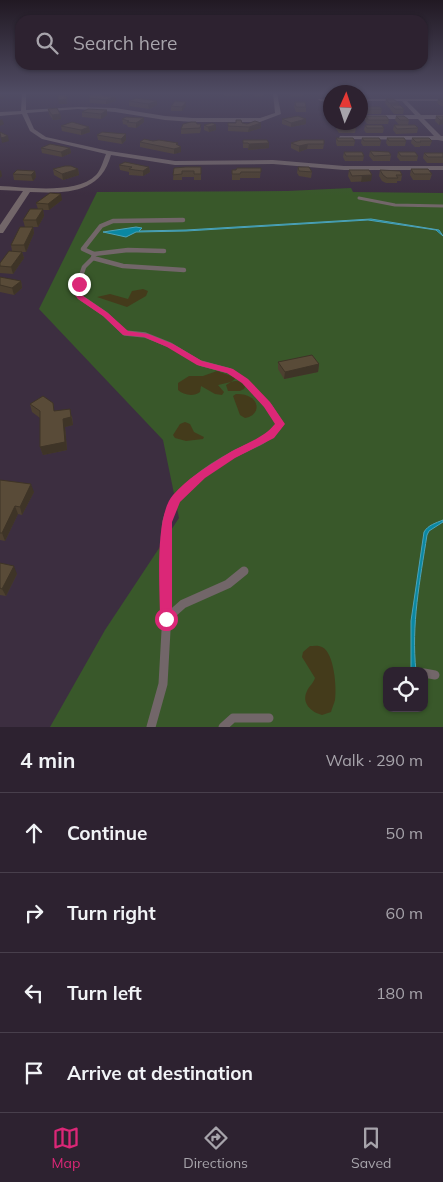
<!DOCTYPE html>
<html lang="en">
<head>
<meta charset="utf-8">
<style>
  body { margin:0; font-family:Mulish,sans-serif; background:#392f3c; color:#f1f3f6 }
  .controls { position:absolute; right:15px; bottom:15px; display:grid; overflow:hidden; border-radius:10px; box-shadow:0 1px 4px #0004 }
  .controls button { width:45px; height:45px; display:grid; place-items:center; padding:0; border:0; border-bottom:1px solid #483f4c; background:#2d2230; color:#f1f3f6; font:25px sans-serif }
  .compass { position:absolute; left:323px; top:85px; width:45px; height:45px; border-radius:50%; background:#2d2230; box-shadow:0 1px 4px #0004; rotate:3deg }
  .stop { position:absolute; width:15px; height:15px; margin:-11px; border:4px solid #db2777; border-radius:50%; background:#fff }
  .stop.end { background:#db2777; border-color:#fff; box-shadow:0 1px 5px #0008 }
  .list { margin:0; padding:0; list-style:none }
  h2 { display:flex; justify-content:space-between; align-items:center; height:65px; margin:0; padding:0 20px; font-size:21px }
  h2 small { font-size:16px; font-weight:400; color:#a7a4ab }
  .list li { display:grid; grid-template-columns:32px 1fr auto; gap:15px; align-items:center; box-sizing:border-box; height:80px; padding:0 20px; border-top:1px solid #483f4c }
  .list b { display:block; font-size:19px; white-space:nowrap }
  .list em { font-size:16px; font-style:normal; color:#a7a4ab }
  .icon { flex:none; width:28px; height:28px; fill:none; stroke:currentColor; stroke-width:2; stroke-linecap:round; stroke-linejoin:round }
  .map { position:relative; flex:none; width:443px; height:727px; overflow:hidden }
  .search { position:absolute; background:#2d2230; box-shadow:0 1px 4px #0004; left:15px; right:15px; top:15px; height:55px; display:flex; align-items:center; gap:12px; box-sizing:border-box; padding:0 18px; border-radius:15px; color:#a7a4ab; font-size:19px }
  .sheet { height:385px; background:#2d2230 }
  nav { display:flex; justify-content:space-around; align-items:center; box-sizing:border-box; height:70px; border-top:1px solid #483f4c; background:#2d2230; font-size:14px; color:#a7a4ab }
  nav a { display:grid; justify-items:center; gap:2px }
  nav .on { color:#db2777 }
  .map>svg:first-child { display:block }
  .green { fill:#39582a; fill-rule:evenodd }
  .sand { fill:#443b1b }
  .water { fill:#0a88a2; stroke:#4da2b8 }
  .lines { fill:none; stroke-linecap:round; stroke-linejoin:round }
  .service-far4 { stroke:#726669; stroke-width:3 }
  .service-far3 { stroke:#726669; stroke-width:4.5 }
  .service-far2 { stroke:#726669; stroke-width:5.5 }
  .service-far1 { stroke:#726669; stroke-width:7 }
  .service { stroke:#726669; stroke-width:9 }
  .minor { fill:#726669; fill-rule:evenodd }
  .wall { fill:#4d4030 }
  .shaded-wall { fill:#3e3427 }
  .building { fill:#594b38; stroke:#3e3427 }
  .route { fill:#db2777 }
</style>
</head>
<body>
<div class="map">
<svg width="443" height="727" viewBox="0 0 443 727">
  <rect width="100%" height="100%" fill="#3c2e40"/>
  <!-- green -->
  <path class="green" d="M351,188L353,192L443,193V727H50L105,630L179,518L163,440L39,309L97,192L287,191ZM387,671H424V708H387Z"/>
  <!-- sand -->
  <g class="sand">
    <path d="M143,289L148,291L146,296L127,307L97,297L110,294L128,299L132,291Z"/>
    <path d="M217,371L234,377L235,379L231,382C237,380 241,381 245,387L244,389L240,391H228L226,385L231,382L218,385L224,392L222,395L215,394L201,386L200,392C194,397 183,395 178,390V383L189,376H203Z"/>
    <path d="M236,394C260,393 263,415 245,418L240,415L233,396Z"/>
    <path d="M185,422L190,424L194,432L204,437L203,439L186,441L175,438L173,435L180,424Z"/>
    <path d="M310,646C313,646 318,645 322,647C334,652 337,688 335,700C334,704 332,708 331,712L322,715C311,712 301,703 307,691C309,686 313,684 315,678L302,657L303,652Z"/>
  </g>
  <!-- water -->
  <g class="water">
    <path d="M371,219L439,230L443,236L436,230L368,220L186,231L136,232L126,237L103,232L136,227L142,228L139,231L186,230Z"/>
    <path d="M443,520V522L429,531L427,535C420,580 411,625 416,671H411V621L424,532C428,525 436,523 443,520Z"/>
  </g>
  <g class="lines">
    <!-- service-far4 -->
    <path class="service-far4" d="M359,198L395,205L443,206"/>
    <!-- service-far3 -->
    <g class="service-far3">
      <path d="M94,254L128,250L164,251"/>
      <path d="M93,258L123,266L184,270"/>
      <path d="M82,298L76,291L84,267L93,258L94,254L83,249L101,226L113,221L183,220"/>
    </g>
    <!-- service-far2 -->
    <path class="service-far2" d="M80,297L105,314L125,333L145,335L170,345L200,363L230,371L245,381L269,408"/>
    <!-- service-far1 -->
    <path class="service-far1" d="M166,548C166,540 164,529 166,521C174,490 209,467 236,453C255,444 267,441 280,424L269,407"/>
    <!-- service -->
    <g class="service">
      <path d="M166,619L183,604L228,584L244,571"/>
      <path d="M424,673L435,675"/>
      <path d="M151,727L163,684L167,613L166,547"/>
      <path d="M223,727L233,718H269"/>
    </g>
    <!-- minor -->
    <g class="minor">
      <path d="M22,93H26V110L78,107L115,108L165,116L193,118H260L275,113L273,93H277L281,114L260,122H193L165,120L115,112L78,109L27,113L34,129L46,137L109,151L175,161L273,160L344,166H443V170H344L273,164L175,165L111,155C100,195 65,193 30,192L3,233H0V225L23,191L0,190V186C26,187 76,195 96,175C101,170 103,161 106,154L42,139L30,131L22,114L0,116V112L21,111Z"/>
      <path d="M318,99H330V101H320Z"/>
      <path d="M360,99H443V101H407L421,115H443V119H424L441,136H443V141L438,140L338,139L340,136H434L418,119H360V115H415L402,101H360Z"/>
      <rect x="327" y="116" width="3" height="2"/>
    </g>
  </g>
  <!-- wall -->
  <g class="wall">
    <rect x="224" y="93" width="17" height="3"/>
    <path d="M253,93H263V97H255Z"/>
    <path d="M290,93H303V97H292Z"/>
    <path d="M89,98L116,101L106,104L90,103Z"/>
    <path d="M326,99H330V114H329L330,106H327L326,103Z"/>
    <path d="M386,99L399,103L398,105L404,109L403,114H394L390,109V108H389L385,103Z"/>
    <path d="M438,99H443V106H441L437,103Z"/>
    <path d="M129,101H157V105L149,109L129,106Z"/>
    <path d="M186,102V106L182,111H171V106Z"/>
    <path d="M295,102L306,107V112H296L294,107Z"/>
    <path d="M366,107L382,109L381,114H367L365,111Z"/>
    <path d="M48,109L60,114L61,119L53,120L49,114Z"/>
    <path d="M107,110V115L101,119L82,117V112Z"/>
    <path d="M366,116L389,120L388,124H367L365,121Z"/>
    <path d="M396,116L409,120L408,125L418,128L417,133L396,134L393,130L394,125H399L395,120Z"/>
    <path d="M436,116H443V124L439,125L435,121Z"/>
    <path d="M144,118V122L136,128L128,127L127,125L123,124L122,119Z"/>
    <path d="M282,119H306V124L291,127L282,124Z"/>
    <path d="M236,120L247,124L261,123V128L248,132L228,131V123H236Z"/>
    <path d="M336,122H352V124H340L356,128L355,133H339L336,129L337,124Z"/>
    <path d="M197,124H201V129L200,133L181,134V129Z"/>
    <path d="M204,125L216,130L209,132L204,130Z"/>
    <path d="M365,125L384,128L383,133H366L364,130Z"/>
    <path d="M61,126L89,127L90,132L81,135L62,131Z"/>
    <path d="M97,135L126,140L122,144L98,140Z"/>
    <path d="M336,138L355,141L354,146H337L336,143Z"/>
    <path d="M362,138L381,141L380,146H363L361,143Z"/>
    <path d="M387,138L406,141L405,146H388L386,143Z"/>
    <path d="M412,138L432,141L430,146H420V147H415L411,143Z"/>
    <path d="M243,140L269,148L248,150V148H243Z"/>
    <path d="M153,141L178,145L181,147V152L174,154L140,147V142Z"/>
    <path d="M291,143L324,144L323,149H307L299,152L291,148Z"/>
    <path d="M41,148H70L71,153L62,157L42,153Z"/>
    <path d="M370,151L391,155L390,161H373L369,156Z"/>
    <path d="M344,152L364,156L363,161H345L343,157Z"/>
    <path d="M398,152L418,156L417,161H400L397,157Z"/>
    <path d="M424,153H443V163H427L423,158Z"/>
    <path d="M119,165L149,167L150,172L143,176L129,175V172L120,170Z"/>
    <path d="M201,167V180H194V177H182V180H173L174,168Z"/>
    <path d="M298,167L312,172L311,178L299,176L297,173Z"/>
    <path d="M261,168L260,178H240V180H232V170Z"/>
    <path d="M53,169H78L79,175L63,180L54,175Z"/>
    <path d="M411,169L432,174L430,180H413L410,175Z"/>
    <path d="M349,170L371,181L351,182L348,176Z"/>
    <path d="M380,170L402,175L401,181H397V183H386L382,181L379,176Z"/>
    <path d="M35,171L36,177L33,181L14,180L13,174Z"/>
    <path d="M62,200L49,210H43L44,216L38,227H33L34,233L26,252H22L24,258L13,274L0,273V263L12,251L11,245L25,227L23,220L42,209H38L36,203Z"/>
    <path d="M0,277L21,281L22,288L14,295L0,292Z"/>
    <path d="M278,362L319,364L318,372L284,379L278,369Z"/>
    <path d="M30,404L72,416L73,425L65,427L67,450L43,455L40,447V418L32,412Z"/>
    <path d="M0,480L34,492L22,515L18,514L5,541L0,540Z"/>
    <path d="M0,563L17,574L6,596L0,595Z"/>
  </g>
  <!-- shaded-wall -->
  <g class="shaded-wall">
    <path d="M3,93H5L4,98L0,99V94Z"/>
    <path d="M318,93H330L318,96Z"/>
    <path d="M66,95L67,104H59L58,100Z"/>
    <path d="M116,96V101L106,104V100Z"/>
    <path d="M157,101V105L149,109L148,104Z"/>
    <path d="M186,102V106L182,111V107Z"/>
    <path d="M107,110V115L101,119V114Z"/>
    <path d="M60,114L61,119L53,120L52,115Z"/>
    <path d="M144,118V122L136,128V123Z"/>
    <path d="M2,119L4,124L0,126V120Z"/>
    <path d="M306,119V124L291,127V123Z"/>
    <path d="M440,120H443V124L439,125Z"/>
    <path d="M261,123V128L248,132L249,127Z"/>
    <path d="M216,125V130L209,132L208,127Z"/>
    <path d="M89,127L90,132L81,135V130Z"/>
    <path d="M126,134V140L122,144L121,139Z"/>
    <path d="M8,136L9,141L2,143L1,138Z"/>
    <path d="M178,143V148L181,147V152L174,154V149L176,144Z"/>
    <path d="M269,143V148L248,150L249,144Z"/>
    <path d="M308,144L307,149L299,152V146Z"/>
    <path d="M70,148L71,153L62,157L61,152Z"/>
    <path d="M149,167L150,172L143,176V171Z"/>
    <path d="M78,169L79,175L63,180L62,174Z"/>
    <path d="M1,170L2,176L0,178V171Z"/>
    <path d="M35,171L36,177L33,181L31,175Z"/>
    <path d="M372,175L371,181L361,182L362,176Z"/>
    <path d="M61,194L62,200L49,210L48,204Z"/>
    <path d="M43,209L44,216L38,227L36,220Z"/>
    <path d="M33,227L34,233L26,252L24,245Z"/>
    <path d="M22,252L24,258L13,274L11,267Z"/>
    <path d="M21,281L22,288L14,295L12,288Z"/>
    <path d="M319,364L318,372L284,379L285,372Z"/>
    <path d="M70,409L73,425L65,427L67,450L43,455L40,447L63,419Z"/>
    <path d="M31,484L34,492L22,515L20,507Z"/>
    <path d="M15,506L18,514L5,541L2,533Z"/>
    <path d="M14,566L17,574L6,596L2,589Z"/>
  </g>
  <!-- building -->
  <g class="building">
    <path d="M98,93L105,96H116L106,100L89,98V95Z"/>
    <path d="M58,95H66L67,99L58,100Z"/>
    <path d="M136,98L157,101L148,104L129,101Z"/>
    <path d="M326,99H330V102H328Z"/>
    <path d="M386,99H393L399,103H389Z"/>
    <path d="M438,99H443V102H442Z"/>
    <path d="M175,101L186,102L182,107L171,106Z"/>
    <path d="M295,102H305L306,107H296Z"/>
    <path d="M391,105H400L404,109H395Z"/>
    <path d="M366,107H380L382,109H368Z"/>
    <path d="M57,108L60,114L52,115L48,109Z"/>
    <path d="M88,109L107,110L101,114L82,112Z"/>
    <path d="M298,116L306,119L291,123L282,119Z"/>
    <path d="M366,116H386L389,120H368Z"/>
    <path d="M396,116H404L409,120H400Z"/>
    <path d="M436,116H443V120H440Z"/>
    <path d="M126,117L144,118L136,123L127,122L129,121L122,119Z"/>
    <path d="M236,120H241L242,123L247,124L255,121L261,123L249,127L228,126V123H236Z"/>
    <path d="M72,122L89,127L81,130L61,126Z"/>
    <path d="M191,122H196L197,124H201L200,128L181,129L183,124Z"/>
    <path d="M212,123L216,125L208,127L204,125Z"/>
    <path d="M337,124L354,125L356,128H339Z"/>
    <path d="M365,125H382L384,128H367Z"/>
    <path d="M394,125H415L418,128L397,129Z"/>
    <path d="M0,132L8,136L1,138Z"/>
    <path d="M102,132L126,134L121,139L97,135Z"/>
    <path d="M336,138H353L355,141H338Z"/>
    <path d="M362,138H379L381,141H364Z"/>
    <path d="M387,138H404L406,141H389Z"/>
    <path d="M412,138H429L432,141H420L421,142H416Z"/>
    <path d="M144,139L153,141L159,140L178,143L176,144L181,147L174,149L140,142Z"/>
    <path d="M243,140H267L269,143L249,144L248,143H243Z"/>
    <path d="M301,140H324V144H308L299,146L291,143Z"/>
    <path d="M50,144L70,148L61,152L41,148Z"/>
    <path d="M370,151L389,152L391,155L374,156Z"/>
    <path d="M344,152H362L364,156H346Z"/>
    <path d="M398,152H415L418,156H401Z"/>
    <path d="M424,153H443V157H428Z"/>
    <path d="M125,162L149,167L143,171L135,170L129,169L132,167L119,165Z"/>
    <path d="M65,166H71L78,169L62,174L53,169Z"/>
    <path d="M186,167H201V174H194V171H182V174L173,175L174,168Z"/>
    <path d="M298,167H309L312,172L299,171Z"/>
    <path d="M237,168H261V172H241L240,174H232V170H236Z"/>
    <path d="M411,169H428L432,174H414Z"/>
    <path d="M17,170L35,171L31,175L13,174Z"/>
    <path d="M349,170H369L372,175L352,176Z"/>
    <path d="M380,170L400,171L402,175H396L398,178H387L383,175Z"/>
    <path d="M50,193L61,194L48,204L36,203Z"/>
    <path d="M30,209H43L36,220H23Z"/>
    <path d="M20,227H33L24,245H11Z"/>
    <path d="M9,251L22,252L11,267L0,266V263Z"/>
    <path d="M0,277L21,281L12,288L0,285Z"/>
    <path d="M312,355L319,364L285,372L278,362Z"/>
    <path d="M43,396L53,403L54,411L70,409L71,417L63,419L65,442L40,447V411L30,404Z"/>
    <path d="M0,480L31,484L20,507L15,506L2,533H0Z"/>
    <path d="M0,563L14,566L2,589L0,588Z"/>
  </g>
  <!-- sky -->
  <linearGradient id="sky" x2="0" y2="1"><stop stop-color="#211923"/><stop offset="0.48" stop-color="#504c64"/><stop offset="1" stop-color="#504c64" stop-opacity="0"/></linearGradient>
  <rect width="443" height="195" fill="url(#sky)"/>
  <!-- route -->
  <path class="route" d="M77,283L83,284L79,291L83,296L108,313L128,331L148,334L173,344L202,361L233,369L248,379L270,402L285,424L274,438L235,458L205,478L180,502L172,522V619L171,623L166,625L162,623L160,619C160,589 154,517 173,495C187,479 206,467 224,456C242,444 262,440 275,424L264,407L242,383L227,373L197,365L167,347L144,337L123,335L103,316L78,299L72,291Z"/>
</svg>
<div class="controls">
<button><svg class="icon" aria-label="locate" viewBox="0 0 24 24"><circle cx="12" cy="12" r="6"/><path d="M12 2v4M12 18v4M2 12h4M18 12h4"/></svg></button>
</div>
<svg class="compass" viewBox="-18 -18 36 36"><path d="M0-13l5 13h-10z" fill="#e53935"/><path d="M0 13l5-13h-10z" fill="#a7a4ab"/></svg>
<div class="stop" style="left:166px;top:619px"></div>
<div class="stop end" style="left:79px;top:284px"></div>
<div class="search"><svg class="icon" aria-label="search" viewBox="0 0 24 24"><circle cx="10" cy="10" r="6"/><path d="M15 15l6 6"/></svg>Search here</div>
</div>
<section class="sheet">
<h2>4 min<small>Walk · 290 m</small></h2>
<ul class="list">
<li><svg class="icon" aria-label="ahead" viewBox="0 0 24 24"><path d="M12 20V5M6 11l6-6 6 6"/></svg><div><b>Continue</b></div><em>50 m</em></li>
<li><svg class="icon" aria-label="right" viewBox="0 0 24 24"><path d="M7 20v-9h11M14 6l5 5-5 5"/></svg><div><b>Turn right</b></div><em>60 m</em></li>
<li><svg class="icon" aria-label="left" viewBox="0 0 24 24"><path d="M17 20v-9H6M10 6l-5 5 5 5"/></svg><div><b>Turn left</b></div><em>180 m</em></li>
<li><svg class="icon" aria-label="arrive" viewBox="0 0 24 24"><path d="M6 21V4h12l-3 4 3 4H6"/></svg><div><b>Arrive at destination</b></div></li>
</ul>
</section>
<nav>
<a class="on"><svg class="icon" aria-label="map" viewBox="0 0 24 24"><path d="M3 6l6-2 6 2 6-2v14l-6 2-6-2-6 2zM9 4v14M15 6v14"/></svg>Map</a>
<a><svg class="icon" aria-label="directions" viewBox="0 0 24 24"><path d="M12 3l9 9-9 9-9-9zM9 14v-3h6M13 9l2 2-2 2"/></svg>Directions</a>
<a><svg class="icon" aria-label="saved" viewBox="0 0 24 24"><path d="M7 4h10v16l-5-4-5 4z"/></svg>Saved</a>
</nav>
</body>
</html>
